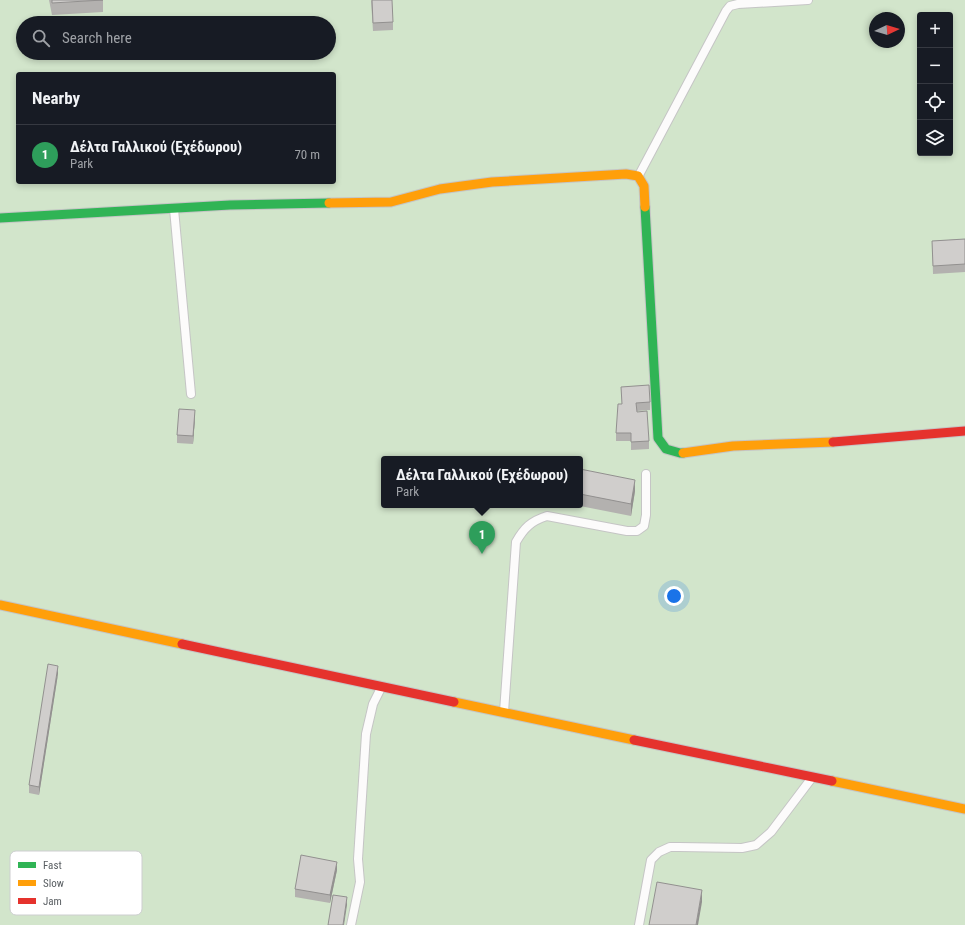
<!DOCTYPE html>
<html lang="en">
<head>
<meta charset="utf-8">
<style>
  body { margin:0; font-family:"Roboto Condensed",sans-serif; background:#242831; color:#f1f3f6 }
  .controls { position:absolute; right:12px; top:12px; display:grid; overflow:hidden; border-radius:4px; box-shadow:0 2px 6px #0003 }
  .controls button { width:36px; height:36px; display:grid; place-items:center; padding:0; border:0; border-bottom:1px solid #363941; background:#171b24; color:#f1f3f6; font:20px sans-serif }
  .compass { position:absolute; left:869px; top:12px; width:36px; height:36px; border-radius:50%; background:#171b24; box-shadow:0 2px 6px #0003; rotate:86deg }
  .you { position:absolute; left:674px; top:596px; width:14px; height:14px; margin:-10px; border:3px solid #fff; border-radius:50%; background:#1a73e8; box-shadow:0 0 0 6px #1a73e833 }
  .badge { display:grid; place-items:center; width:26px; height:26px; border-radius:50%; background:#0b8043; color:#fff; font-size:13px; font-weight:700 }
  .pin { position:absolute; translate:-50% -33px; filter:drop-shadow(0 1px 2px #0008) }
  .pin::after { content:''; position:absolute; top:21px; width:14px; height:12px; background:inherit; clip-path:polygon(0 0,100% 0,50% 100%) }
  .popup { position:absolute; left:381px; top:456px; width:202px; height:52px; box-sizing:border-box; display:grid; place-content:center; border-radius:4px; background:#171b24; filter:drop-shadow(0 1px 3px #0005); font-size:13px; white-space:nowrap; color:#9ea1a6 }
  .popup b { font-size:15px; color:#f1f3f6 }
  .popup::after { content:''; position:absolute; left:50%; top:100%; margin-left:-8px; border:8px solid transparent; border-top-color:#171b24 }
  .list { margin:0; padding:0; list-style:none }
  h2 { display:flex; justify-content:space-between; align-items:center; height:52px; margin:0; padding:0 16px; font-size:17px }
  h2 small { font-size:13px; font-weight:400; color:#9ea1a6 }
  .list li { display:grid; grid-template-columns:26px 1fr auto; gap:12px; align-items:center; box-sizing:border-box; height:60px; padding:0 16px; border-top:1px solid #363941 }
  .list b { display:block; font-size:15px; white-space:nowrap }
  .list p { margin:0; font-size:13px; white-space:nowrap; color:#9ea1a6 }
  .list em { font-size:13px; font-style:normal; color:#9ea1a6 }
  .icon { flex:none; width:22px; height:22px; fill:none; stroke:currentColor; stroke-width:2; stroke-linecap:round; stroke-linejoin:round }
  .map { position:relative; flex:none; width:965px; height:925px; overflow:hidden }
  .search { position:absolute; background:#171b24; box-shadow:0 2px 6px #0003; left:16px; top:16px; width:320px; height:44px; display:flex; align-items:center; gap:10px; box-sizing:border-box; padding:0 14px; border-radius:22px; color:#9ea1a6; font-size:15px }
  .panel { position:absolute; background:#171b24; box-shadow:0 2px 6px #0003; left:16px; top:72px; width:320px; height:112px; border-radius:4px }
  .map>svg:first-child { display:block }
  .green { fill:#d2e5cb; fill-rule:evenodd }
  .lines { fill:none; stroke-linecap:round; stroke-linejoin:round }
  .lane-casing { stroke:#c5c5c5; stroke-width:10 }
  .fast-casing { stroke:#c5c5c5; stroke-width:11 }
  .slow-casing { stroke:#c5c5c5; stroke-width:11 }
  .jam-casing { stroke:#c5c5c5; stroke-width:11 }
  .lane { stroke:#fcfbfb; stroke-width:8 }
  .fast { stroke:#30b455; stroke-width:9 }
  .slow { stroke:#ff9f0a; stroke-width:9 }
  .jam { stroke:#e5322d; stroke-width:9 }
  .wall { fill:#b3b1af }
  .shaded-wall { fill:#92908f }
  .building { fill:#d0cecc; stroke:#92908f }
  .key { fill:#fff; stroke:#cdced0; stroke-width:1 }
  .key-label { font-size:11px; fill:#585d61 }
</style>
</head>
<body>
<div class="map">
<svg width="965" height="925" viewBox="0 0 965 925">
  <rect width="100%" height="100%" fill="#e9e6e2"/>
  <!-- green -->
  <path class="green" d="M0,0H965V925H0ZM920,15H950V153H920ZM875,18H899V42H875ZM23,23H329V53H23ZM18,74H334V182H18ZM384,459H580V505H384Z"/>
  <g class="lines">
    <!-- lane casing -->
    <g class="lane-casing">
      <g id="lane">
        <path d="M639,175L726,11L730,6L738,4L808,0"/>
        <path d="M174,209L191,394"/>
        <path d="M504,712L516,542C524,528 531,521 547,516L627,531H637L644,526L646,515V474"/>
        <path d="M351,925L360,882L358,859L366,734L373,704L381,688"/>
        <path d="M639,925L651,860L659,852L670,847H679L742,848L756,845L771,832L811,779"/>
      </g>
    </g>
    <!-- fast casing -->
    <g class="fast-casing">
      <g id="fast">
        <path d="M645,207L658,438L666,449L680,453H683"/>
        <path d="M0,218L230,205L329,203"/>
      </g>
    </g>
    <!-- slow casing -->
    <g class="slow-casing">
      <g id="slow">
        <path d="M329,203L391,202L440,189L492,182L626,174L638,176L644,186L645,207"/>
        <path d="M683,453L733,446L833,442"/>
        <path d="M0,605L182,644"/>
        <path d="M454,702L634,740"/>
        <path d="M832,781L965,809"/>
      </g>
    </g>
    <!-- jam casing -->
    <g class="jam-casing">
      <g id="jam">
        <path d="M833,442L965,431"/>
        <path d="M182,644L454,702"/>
        <path d="M634,740L832,781"/>
      </g>
    </g>
    <!-- lane -->
    <use href="#lane" class="lane"/>
    <!-- fast -->
    <use href="#fast" class="fast"/>
    <!-- slow -->
    <use href="#slow" class="slow"/>
    <!-- jam -->
    <use href="#jam" class="jam"/>
  </g>
  <!-- wall -->
  <g class="wall">
    <path d="M49,0H103V12L52,15Z"/>
    <path d="M371,0L393,22V30L373,31Z"/>
    <path d="M965,239V272L933,274L932,241Z"/>
    <path d="M621,387L650,402V410L637,411L649,441V449L631,450V441H616V433L622,404Z"/>
    <path d="M195,418L193,444L177,443V435Z"/>
    <path d="M580,469L635,491L631,516L575,505H580Z"/>
    <path d="M58,674L39,795L29,793V785Z"/>
    <path d="M337,870L330,903L295,897V889Z"/>
  </g>
  <!-- shaded-wall -->
  <g class="shaded-wall">
    <path d="M195,410V418L193,444V436Z"/>
    <path d="M635,480V491L631,516V504Z"/>
    <path d="M58,666V674L39,795V787Z"/>
    <path d="M337,862V870L330,903V895Z"/>
    <path d="M702,890V902L698,925H696Z"/>
    <path d="M347,897V905L344,925H343Z"/>
  </g>
  <!-- building -->
  <g class="building">
    <path d="M52,0H103L52,3Z"/>
    <path d="M372,0H392L393,22L373,23Z"/>
    <path d="M965,239V264L933,266L932,241Z"/>
    <path d="M649,385L650,402L636,403L637,412L647,411L649,441L631,442V433H616L618,404H622L621,387Z"/>
    <path d="M179,409L195,410L193,436L177,435Z"/>
    <path d="M580,469L635,480L631,504L580,494Z"/>
    <path d="M48,664L58,666L39,787L29,785Z"/>
    <path d="M301,855L337,862L330,895L295,889Z"/>
    <path d="M657,882L702,890L696,925H649Z"/>
    <path d="M333,895L347,897L343,925H328Z"/>
  </g>
  <!-- legend -->
  <rect x="10" y="851" width="132" height="64" rx="6" class="key"/>
  <rect x="18" y="862" width="18" height="6" fill="#30b455"/>
  <rect x="18" y="880" width="18" height="6" fill="#ff9f0a"/>
  <rect x="18" y="898" width="18" height="6" fill="#e5322d"/>
  <g class="key-label">
    <text x="43" y="869">Fast</text>
    <text x="43" y="887">Slow</text>
    <text x="43" y="905">Jam</text>
  </g>
</svg>
<div class="controls">
<button>+</button>
<button>−</button>
<button><svg class="icon" aria-label="locate" viewBox="0 0 24 24"><circle cx="12" cy="12" r="6"/><path d="M12 2v4M12 18v4M2 12h4M18 12h4"/></svg></button>
<button><svg class="icon" aria-label="layers" viewBox="0 0 24 24"><path d="M12 4l9 5-9 5-9-5zM3 14l9 5 9-5"/></svg></button>
</div>
<svg class="compass" viewBox="-18 -18 36 36"><path d="M0-13l5 13h-10z" fill="#e53935"/><path d="M0 13l5-13h-10z" fill="#9ea1a6"/></svg>
<div class="you"></div>
<div class="pin badge" style="left:482px;top:554px;background:#2e9e5b">1</div>
<div class="popup"><b>Δέλτα Γαλλικού (Εχέδωρου)</b>Park</div>
<div class="search"><svg class="icon" aria-label="search" viewBox="0 0 24 24"><circle cx="10" cy="10" r="6"/><path d="M15 15l6 6"/></svg>Search here</div>
<section class="panel">
<h2>Nearby<small></small></h2>
<ul class="list">
<li><span class="badge" style="background:#2e9e5b">1</span><div><b>Δέλτα Γαλλικού (Εχέδωρου)</b><p>Park</p></div><em>70 m</em></li>
</ul>
</section>
</div>
</body>
</html>
